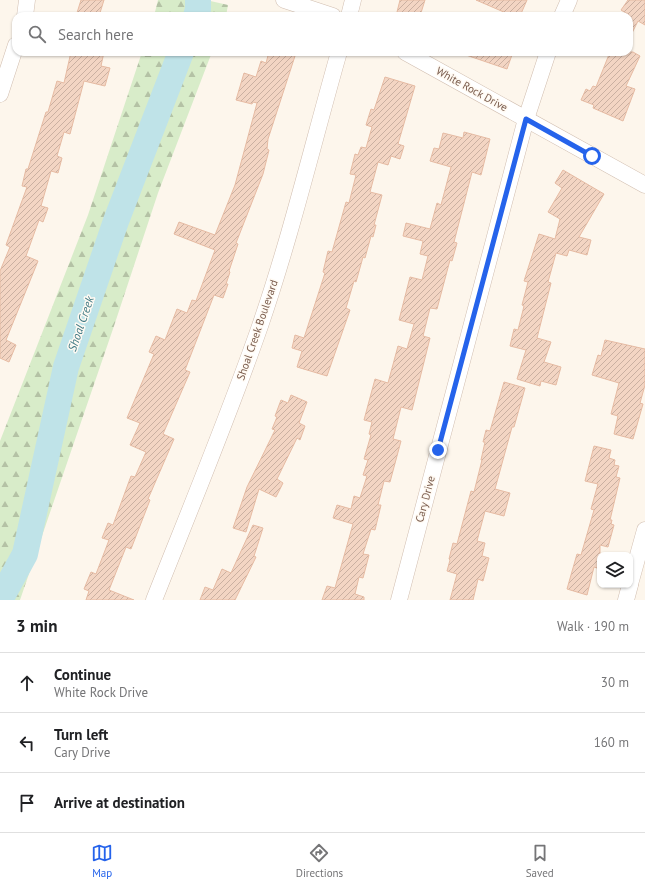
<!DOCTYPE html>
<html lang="en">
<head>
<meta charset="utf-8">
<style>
  body { margin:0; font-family:"PT Sans",sans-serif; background:#f2f2f2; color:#202124 }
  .controls { position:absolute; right:12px; bottom:12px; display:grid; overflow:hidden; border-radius:8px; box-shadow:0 1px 3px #0004 }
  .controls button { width:36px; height:36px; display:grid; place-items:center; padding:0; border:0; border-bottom:1px solid #e0e0e0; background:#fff; color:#202124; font:20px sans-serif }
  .stop { position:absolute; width:12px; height:12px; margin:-9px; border:3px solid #2563eb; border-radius:50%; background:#fff }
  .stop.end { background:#2563eb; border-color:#fff; box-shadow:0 1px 4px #0008 }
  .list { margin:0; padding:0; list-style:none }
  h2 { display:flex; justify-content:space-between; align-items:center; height:52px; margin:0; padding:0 16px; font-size:17px }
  h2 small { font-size:13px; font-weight:400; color:#757577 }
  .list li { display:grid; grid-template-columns:26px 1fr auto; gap:12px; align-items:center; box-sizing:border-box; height:60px; padding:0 16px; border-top:1px solid #e0e0e0 }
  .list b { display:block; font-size:15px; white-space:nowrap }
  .list p { margin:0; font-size:13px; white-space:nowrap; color:#757577 }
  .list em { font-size:13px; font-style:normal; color:#757577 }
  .icon { flex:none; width:22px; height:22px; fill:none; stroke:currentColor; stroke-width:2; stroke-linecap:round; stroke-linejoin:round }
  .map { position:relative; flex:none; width:645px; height:600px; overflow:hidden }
  .search { position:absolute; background:#fff; box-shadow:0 1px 3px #0004; left:12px; right:12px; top:12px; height:44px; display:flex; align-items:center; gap:10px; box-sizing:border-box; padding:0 14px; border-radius:12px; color:#757577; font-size:15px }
  .sheet { height:232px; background:#fff }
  nav { display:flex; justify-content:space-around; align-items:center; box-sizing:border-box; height:56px; border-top:1px solid #e0e0e0; background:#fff; font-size:11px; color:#757577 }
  nav a { display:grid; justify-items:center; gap:2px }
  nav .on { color:#2563eb }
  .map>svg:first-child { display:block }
  .forest { fill:url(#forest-firs) }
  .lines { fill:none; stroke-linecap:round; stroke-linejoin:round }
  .river { stroke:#bfe3e8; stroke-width:26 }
  .building { fill:url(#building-hatch); stroke:#e6bba3 }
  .minor-casing { stroke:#d1beb0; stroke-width:17 }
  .minor { stroke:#fff; stroke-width:16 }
  .route { stroke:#2563eb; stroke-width:5 }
  .labels { text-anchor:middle; stroke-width:3; stroke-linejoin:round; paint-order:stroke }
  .street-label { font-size:11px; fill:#7a5c4d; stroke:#fffaf3 }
  .water-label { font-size:12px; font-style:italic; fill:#437c86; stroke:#fffaf3 }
</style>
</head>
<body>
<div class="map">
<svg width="645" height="600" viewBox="0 0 645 600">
  <defs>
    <pattern id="forest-firs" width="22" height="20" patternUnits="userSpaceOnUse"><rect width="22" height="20" fill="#d8ecc9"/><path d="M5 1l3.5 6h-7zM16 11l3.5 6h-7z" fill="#b4c2a5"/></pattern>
    <pattern id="building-hatch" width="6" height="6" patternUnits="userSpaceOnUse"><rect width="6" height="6" fill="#f3d5c3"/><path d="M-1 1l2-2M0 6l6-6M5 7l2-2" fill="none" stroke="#cab0a1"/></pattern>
  </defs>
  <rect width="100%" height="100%" fill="#fdf6ec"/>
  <!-- forest -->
  <g class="forest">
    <path d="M158,0H206L228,5L226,16H154Z"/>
    <path d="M142,52H212L158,193L114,326L20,600H0V441L88,215Z"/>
  </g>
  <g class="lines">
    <!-- river -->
    <g class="river">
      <path d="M196,16L198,9V0"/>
      <path d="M0,600L25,554L66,367L116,221L181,52"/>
    </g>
  </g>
  <!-- building -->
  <g class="building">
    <path d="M81,0H104L99,16H76Z"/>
    <path d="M400,0H425L420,16H396Z"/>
    <path d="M476,0H527L520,16H513Z"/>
    <path d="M628,0H645V25L638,21L629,39V15L621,10Z"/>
    <path d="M71,52H104L101,66L110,68L105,86L84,81L70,134L64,132L57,156L62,158L58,173L51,171L41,206L48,208L43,222L39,220L26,256L38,261L6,340L16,345L9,362L0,358V271L10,247L6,245L27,187L22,186L26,169H28L46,112H48L57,81L64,83Z"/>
    <path d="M269,52H294L293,55L295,56L268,139L267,149L269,150L263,174L236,243L238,244L229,271L230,272L226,284H228L223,298L214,295L185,370L190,372L163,434L174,439L148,499L150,500L131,549L126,547L109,590L134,600H86L89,591L84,589L91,572L96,574L109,540L102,538L108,523L113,525L131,476L135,477L146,452L130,445L140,423L127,418L154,354L149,352L156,336L165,340L177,309L187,313L192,300L196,301L215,250L174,234L179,222L215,235L235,185L257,103L253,102L252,104L236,100L244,73L256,77L261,61L266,63Z"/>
    <path d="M463,52H513L507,69L463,54Z"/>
    <path d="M610,52H633L640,56L626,86L635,89L623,121L593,108L594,105L581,100L586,89L590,91L593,86L596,87Z"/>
    <path d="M385,77L415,86L398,144L404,146L400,159L391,156L388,165L378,162L370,192L382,195L374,225H376L373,237L371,236L365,258L363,257L356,282L354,281L346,308L350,310L327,376L297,367L302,351L292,348L295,335L304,338L325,273L323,272L328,251L332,252L346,202L349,203L356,175L350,174L355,154L358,155L361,147L366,148L372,127L366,125L371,109L374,110Z"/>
    <path d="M464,132L490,139L481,175L472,172L454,242L457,243L452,261L450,260L437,309L430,308L423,336L430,338L412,410L401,407L393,439L401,441L390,482L384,481L378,505H381L375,530L371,529L363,554L369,555L363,578L359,577L355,594L364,597V600H322L327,586L335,588L353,524L333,518L337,505L351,509L354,496L360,498L367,476L363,475L368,460L364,459L371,435L369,434L372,422L364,420L375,379L388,383L398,346L407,349L414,324L399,320L410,277L422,280L428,256L420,254L423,241L403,236L406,223L430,229L437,203L441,205L451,167L430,161L434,148L439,149L443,133L463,138Z"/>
    <path d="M563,170L604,194L579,237L591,240L587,255L569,250L567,256L556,253L548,282L551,283L537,338L551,342L544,362L561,367L556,385L541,381L540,386L517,379L526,350L510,346L514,329L518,330L524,306L522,305L528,282L524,281L539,234L555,239L560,219L548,212L562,188L555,183Z"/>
    <path d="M605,340L645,349V385L640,403L643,404L633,439L614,434L618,416L611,414L619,383L592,375L598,355L601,356Z"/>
    <path d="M504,382L525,388L514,427H512L495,489L510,493L504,516L485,511L477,541L485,543L482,556L489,558L483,581L478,579L473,600H450L457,574L447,571L450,560L449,559L453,543L457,544L471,491L474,492L482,460H481L485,442H483L486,430L490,431Z"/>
    <path d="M291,395L307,402L299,423L305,426L300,440L297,438L277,479L283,483L276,497L259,489L246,532L233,528L247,487L275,430L272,429L277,417L275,416L281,400L288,403Z"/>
    <path d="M594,446L611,450L609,458L615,460L614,465L619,466L616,477L620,478L610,520H612L611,524L614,525L608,547L600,545V569L594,567L587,595L567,589L577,554L581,555L594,510L591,509L598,484L585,481Z"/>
    <path d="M253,525L263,528L254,556L256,557L235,600H200L205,587L213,590L222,569L231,573Z"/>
  </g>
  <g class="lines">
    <!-- minor casing -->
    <g class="minor-casing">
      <g id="minor">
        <path d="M284,0L333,16"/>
        <path d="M25,16L27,0"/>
        <path d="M349,16L353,0"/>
        <path d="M562,16L569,0"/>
        <path d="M405,52L645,185"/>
        <path d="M0,94L16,45"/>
        <path d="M630,584L645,530"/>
        <path d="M154,600C190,509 228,418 260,326C291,236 313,143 339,52"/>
        <path d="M399,600L526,119L548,52"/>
        <path d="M626,600L630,585"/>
      </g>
    </g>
    <!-- minor -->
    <use href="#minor" class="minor"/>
  </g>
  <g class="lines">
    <!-- route -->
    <path class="route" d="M438,450L526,119L592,156"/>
  </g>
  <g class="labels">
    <!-- street labels -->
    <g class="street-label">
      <text transform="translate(472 89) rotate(29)" y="4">White Rock Drive</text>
      <text transform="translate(257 330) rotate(-71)" y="4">Shoal Creek Boulevard</text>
      <text transform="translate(425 499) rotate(-75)" y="4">Cary Drive</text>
    </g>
    <!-- water labels -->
    <g class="water-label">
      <text transform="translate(81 324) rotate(-71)" y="4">Shoal Creek</text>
    </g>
  </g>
</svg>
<div class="controls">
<button><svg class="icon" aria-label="layers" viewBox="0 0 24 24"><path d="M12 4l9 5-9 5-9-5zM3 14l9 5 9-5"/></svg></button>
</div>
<div class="stop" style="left:592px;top:156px"></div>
<div class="stop end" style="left:438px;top:450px"></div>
<div class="search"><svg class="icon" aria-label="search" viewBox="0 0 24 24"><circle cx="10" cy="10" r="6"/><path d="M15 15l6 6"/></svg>Search here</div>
</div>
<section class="sheet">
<h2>3 min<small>Walk · 190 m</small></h2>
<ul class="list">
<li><svg class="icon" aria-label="ahead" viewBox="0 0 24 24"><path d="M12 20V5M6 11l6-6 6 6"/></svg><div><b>Continue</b><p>White Rock Drive</p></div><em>30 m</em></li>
<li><svg class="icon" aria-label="left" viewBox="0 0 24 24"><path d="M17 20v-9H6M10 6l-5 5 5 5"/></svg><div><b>Turn left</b><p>Cary Drive</p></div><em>160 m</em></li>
<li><svg class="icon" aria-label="arrive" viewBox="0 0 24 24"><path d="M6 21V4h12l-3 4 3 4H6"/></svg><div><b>Arrive at destination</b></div></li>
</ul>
</section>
<nav>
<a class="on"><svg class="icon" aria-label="map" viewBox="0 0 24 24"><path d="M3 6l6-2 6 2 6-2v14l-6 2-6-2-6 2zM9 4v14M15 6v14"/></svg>Map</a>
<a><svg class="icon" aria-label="directions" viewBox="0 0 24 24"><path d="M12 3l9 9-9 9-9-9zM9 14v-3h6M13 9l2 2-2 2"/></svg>Directions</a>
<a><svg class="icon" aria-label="saved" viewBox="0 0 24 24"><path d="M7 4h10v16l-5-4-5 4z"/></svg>Saved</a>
</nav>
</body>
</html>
